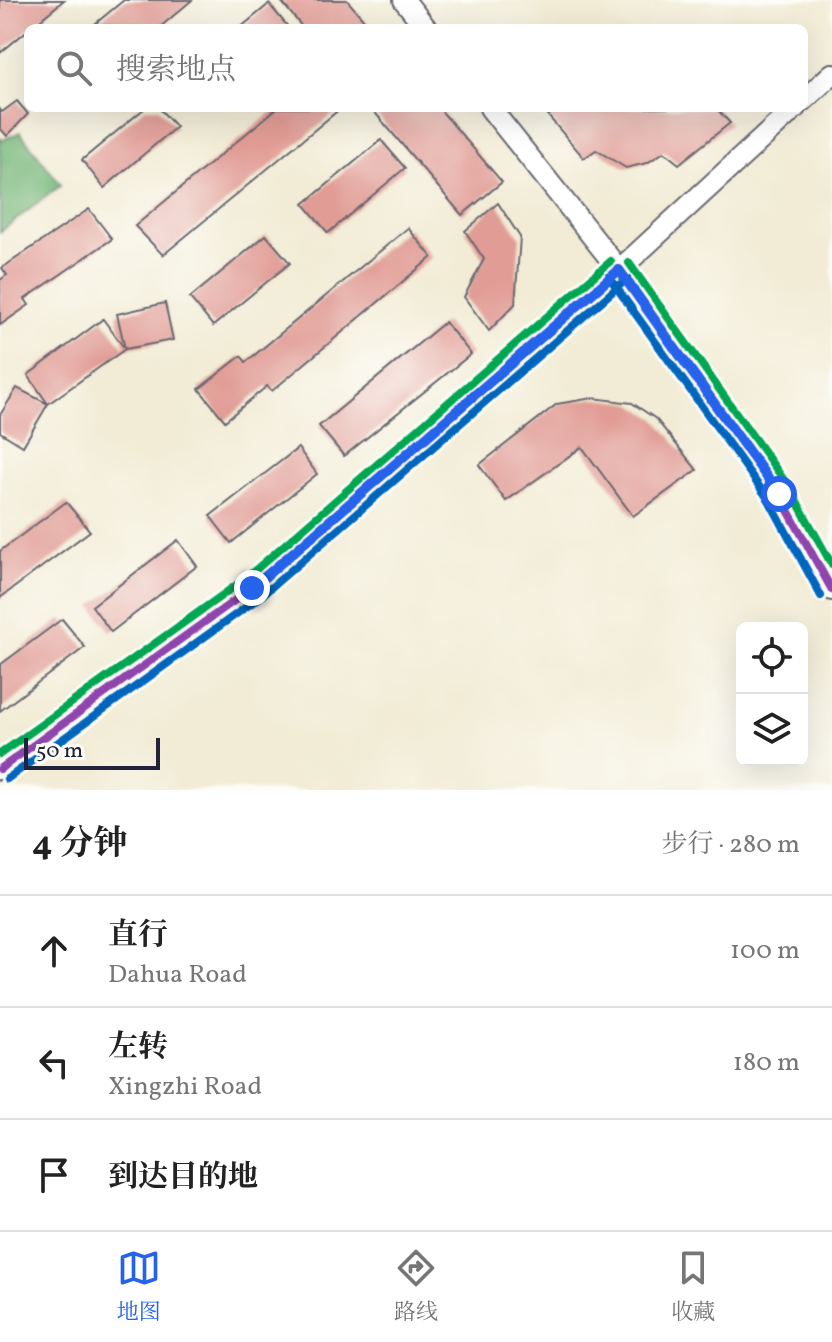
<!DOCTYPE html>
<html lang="zh">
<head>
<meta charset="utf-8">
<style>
  body { margin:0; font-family:Vollkorn,"Noto Serif SC",serif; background:#f6f6f6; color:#222 }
  .controls { position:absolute; right:24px; bottom:24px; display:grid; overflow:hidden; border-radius:12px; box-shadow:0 8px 32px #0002 }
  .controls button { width:72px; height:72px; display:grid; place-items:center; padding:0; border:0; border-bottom:2px solid #e0e0e0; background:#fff; color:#222; font:40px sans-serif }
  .scale { position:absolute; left:24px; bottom:20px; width:136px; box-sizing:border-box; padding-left:8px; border:4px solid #22223b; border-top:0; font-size:22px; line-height:28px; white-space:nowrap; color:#22223b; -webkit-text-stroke:6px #fdfcf7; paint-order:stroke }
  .stop { position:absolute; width:24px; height:24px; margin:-18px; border:6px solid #2563eb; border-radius:50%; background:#fff }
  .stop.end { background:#2563eb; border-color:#fff; box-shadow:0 2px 8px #0008 }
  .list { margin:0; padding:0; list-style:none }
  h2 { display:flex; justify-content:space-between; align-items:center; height:104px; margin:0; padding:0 32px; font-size:34px }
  h2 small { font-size:26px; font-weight:400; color:#767676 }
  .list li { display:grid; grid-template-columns:52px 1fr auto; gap:24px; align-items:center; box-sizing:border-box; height:112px; padding:0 32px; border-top:2px solid #e0e0e0 }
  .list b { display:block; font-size:30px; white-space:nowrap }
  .list p { margin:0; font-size:26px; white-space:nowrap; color:#767676 }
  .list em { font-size:26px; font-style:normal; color:#767676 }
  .icon { flex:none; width:44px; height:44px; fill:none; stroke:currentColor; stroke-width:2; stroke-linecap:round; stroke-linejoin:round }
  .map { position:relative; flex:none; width:832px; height:790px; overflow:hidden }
  .search { position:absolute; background:#fff; box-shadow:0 8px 32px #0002; left:24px; right:24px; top:24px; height:88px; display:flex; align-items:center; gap:20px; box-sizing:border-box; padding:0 28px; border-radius:12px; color:#767676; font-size:30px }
  .sheet { height:440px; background:#fff }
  nav { display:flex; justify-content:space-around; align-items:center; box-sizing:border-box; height:112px; border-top:2px solid #e0e0e0; background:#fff; font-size:22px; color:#767676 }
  nav a { display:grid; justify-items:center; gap:4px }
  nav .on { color:#2563eb }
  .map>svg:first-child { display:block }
  .forest { fill:#72b476; stroke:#4a6b58; stroke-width:2 }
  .building { fill:#e19c95 }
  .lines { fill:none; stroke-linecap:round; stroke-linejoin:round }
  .tertiary-casing { stroke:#6b6971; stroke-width:24 }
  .tertiary { stroke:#fff; stroke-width:20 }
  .bus-1-casing { stroke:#fdfcf7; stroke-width:14 }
  .bus-2-casing { stroke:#fdfcf7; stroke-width:14 }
  .bus-3-casing { stroke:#fdfcf7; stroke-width:14 }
  .bus-1 { stroke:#8e44ad; stroke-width:8 }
  .bus-2 { stroke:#0065bd; stroke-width:8 }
  .bus-3 { stroke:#00a651; stroke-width:8 }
  .route { stroke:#2563eb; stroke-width:10 }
</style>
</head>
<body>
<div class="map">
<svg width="832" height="790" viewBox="0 0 832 790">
  <rect width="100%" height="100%" fill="#fdfcf7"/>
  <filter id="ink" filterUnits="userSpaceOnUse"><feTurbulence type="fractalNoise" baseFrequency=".0125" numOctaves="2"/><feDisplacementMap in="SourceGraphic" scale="16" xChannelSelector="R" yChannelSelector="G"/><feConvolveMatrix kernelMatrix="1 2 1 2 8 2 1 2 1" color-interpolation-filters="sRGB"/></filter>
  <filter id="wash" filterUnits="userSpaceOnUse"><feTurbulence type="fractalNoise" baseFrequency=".006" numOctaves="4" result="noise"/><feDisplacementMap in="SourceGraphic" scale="32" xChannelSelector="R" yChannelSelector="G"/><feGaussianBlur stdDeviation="1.8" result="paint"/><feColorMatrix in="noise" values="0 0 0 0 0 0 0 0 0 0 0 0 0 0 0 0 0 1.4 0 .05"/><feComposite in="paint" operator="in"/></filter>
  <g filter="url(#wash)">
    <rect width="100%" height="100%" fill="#f2ecd6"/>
    <!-- forest -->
    <path class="forest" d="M20,132L61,185L0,232V137L3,140Z"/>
    <g id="blocks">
      <!-- building -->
      <g class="building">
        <path d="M0,0H64L0,53Z"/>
        <path d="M124,0H192L159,28H90Z"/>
        <path d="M280,0H347L371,28H303Z"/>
        <path d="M269,4L289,28H240Z"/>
        <path d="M17,101L28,114L7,136L0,128V110L2,112Z"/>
        <path d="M145,108H159L176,127L104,188L82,160Z"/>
        <path d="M277,108H341L163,255L135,226Z"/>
        <path d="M371,108H439L502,182L462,215Z"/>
        <path d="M558,108H716L730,123L679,164L664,152L647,163L626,168L596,150L584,158L548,116Z"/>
        <path d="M381,140L405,168L328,233L304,204Z"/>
        <path d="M498,203L520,237L515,304L489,331L464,297L484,259L465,231Z"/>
        <path d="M89,209L112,239L25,299L29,305L0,325V280L7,275L2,268Z"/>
        <path d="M408,228L432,257L272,391L267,386L225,421L199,389L241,356L246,362Z"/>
        <path d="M266,235L290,263L213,326L190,298Z"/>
        <path d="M165,303L173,340L125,349L117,314Z"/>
        <path d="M103,319L125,349L48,404L23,446L0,432V415L17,388L48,404L28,375Z"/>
        <path d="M445,322L471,354L344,456L319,426Z"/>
        <path d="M593,398L632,403L656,419L697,470L633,516L582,447L506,501L479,465L557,404Z"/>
        <path d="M298,448L317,474L231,543L210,516Z"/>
        <path d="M66,502L90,531L0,598V551Z"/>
        <path d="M178,540L197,566L111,632L92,606Z"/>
        <path d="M62,619L85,647L0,711V665Z"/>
      </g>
    </g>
  </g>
  <g filter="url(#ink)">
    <use href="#blocks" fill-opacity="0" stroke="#6b6971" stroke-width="2"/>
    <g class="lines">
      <!-- tertiary casing -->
      <g class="tertiary-casing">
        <g id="tertiary">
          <path d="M404,0L426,28"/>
          <path d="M804,100L832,74"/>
          <path d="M490,108L619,270L779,494L832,590"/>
          <path d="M0,769L252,588L619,270L795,108"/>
        </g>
      </g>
      <!-- tertiary -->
      <use href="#tertiary" class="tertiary"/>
      <!-- bus-1 casing -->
      <g class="bus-1-casing">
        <g id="bus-1">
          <path d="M619,270L779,494L832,590"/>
          <path d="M0,769L252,588L619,270"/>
        </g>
      </g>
      <!-- bus-2 casing -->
      <g class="bus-2-casing">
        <g id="bus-2">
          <path d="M609,277L769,500L821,596"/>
          <path d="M7,779L260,597L627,279"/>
        </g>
      </g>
      <!-- bus-3 casing -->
      <g class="bus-3-casing">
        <g id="bus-3">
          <path d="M629,263L789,487L832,565"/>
          <path d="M0,754L245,579L611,261"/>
        </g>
      </g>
      <!-- bus-1 -->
      <use href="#bus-1" class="bus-1"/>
      <!-- bus-2 -->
      <use href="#bus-2" class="bus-2"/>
      <!-- bus-3 -->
      <use href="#bus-3" class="bus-3"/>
    </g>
  </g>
  <g class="lines" filter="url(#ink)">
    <!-- route -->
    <path class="route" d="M252,588L619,270L779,494"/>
  </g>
</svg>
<div class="controls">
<button><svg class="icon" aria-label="locate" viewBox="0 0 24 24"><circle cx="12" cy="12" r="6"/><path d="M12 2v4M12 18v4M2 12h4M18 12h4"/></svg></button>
<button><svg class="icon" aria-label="layers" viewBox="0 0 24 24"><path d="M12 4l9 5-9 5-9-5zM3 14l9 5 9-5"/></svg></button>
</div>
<div class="scale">50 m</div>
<div class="stop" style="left:779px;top:494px"></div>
<div class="stop end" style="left:252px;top:588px"></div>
<div class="search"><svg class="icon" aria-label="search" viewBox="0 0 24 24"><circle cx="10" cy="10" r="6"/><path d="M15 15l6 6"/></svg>搜索地点</div>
</div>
<section class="sheet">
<h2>4 分钟<small>步行 · 280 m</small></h2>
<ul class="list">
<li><svg class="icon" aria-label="ahead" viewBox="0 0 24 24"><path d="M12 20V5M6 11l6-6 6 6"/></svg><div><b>直行</b><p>Dahua Road</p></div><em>100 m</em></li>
<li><svg class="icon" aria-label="left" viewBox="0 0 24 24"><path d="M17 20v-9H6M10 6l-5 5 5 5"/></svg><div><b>左转</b><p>Xingzhi Road</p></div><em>180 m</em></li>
<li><svg class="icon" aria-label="arrive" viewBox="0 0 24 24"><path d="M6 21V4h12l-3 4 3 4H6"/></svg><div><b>到达目的地</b></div></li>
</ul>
</section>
<nav>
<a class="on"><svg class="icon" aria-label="map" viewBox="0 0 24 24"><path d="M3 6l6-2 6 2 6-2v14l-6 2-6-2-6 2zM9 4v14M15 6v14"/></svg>地图</a>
<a><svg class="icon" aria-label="directions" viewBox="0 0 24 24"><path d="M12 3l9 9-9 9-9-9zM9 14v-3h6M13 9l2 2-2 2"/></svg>路线</a>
<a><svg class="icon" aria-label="saved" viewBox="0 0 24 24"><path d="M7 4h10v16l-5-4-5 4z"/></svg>收藏</a>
</nav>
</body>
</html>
